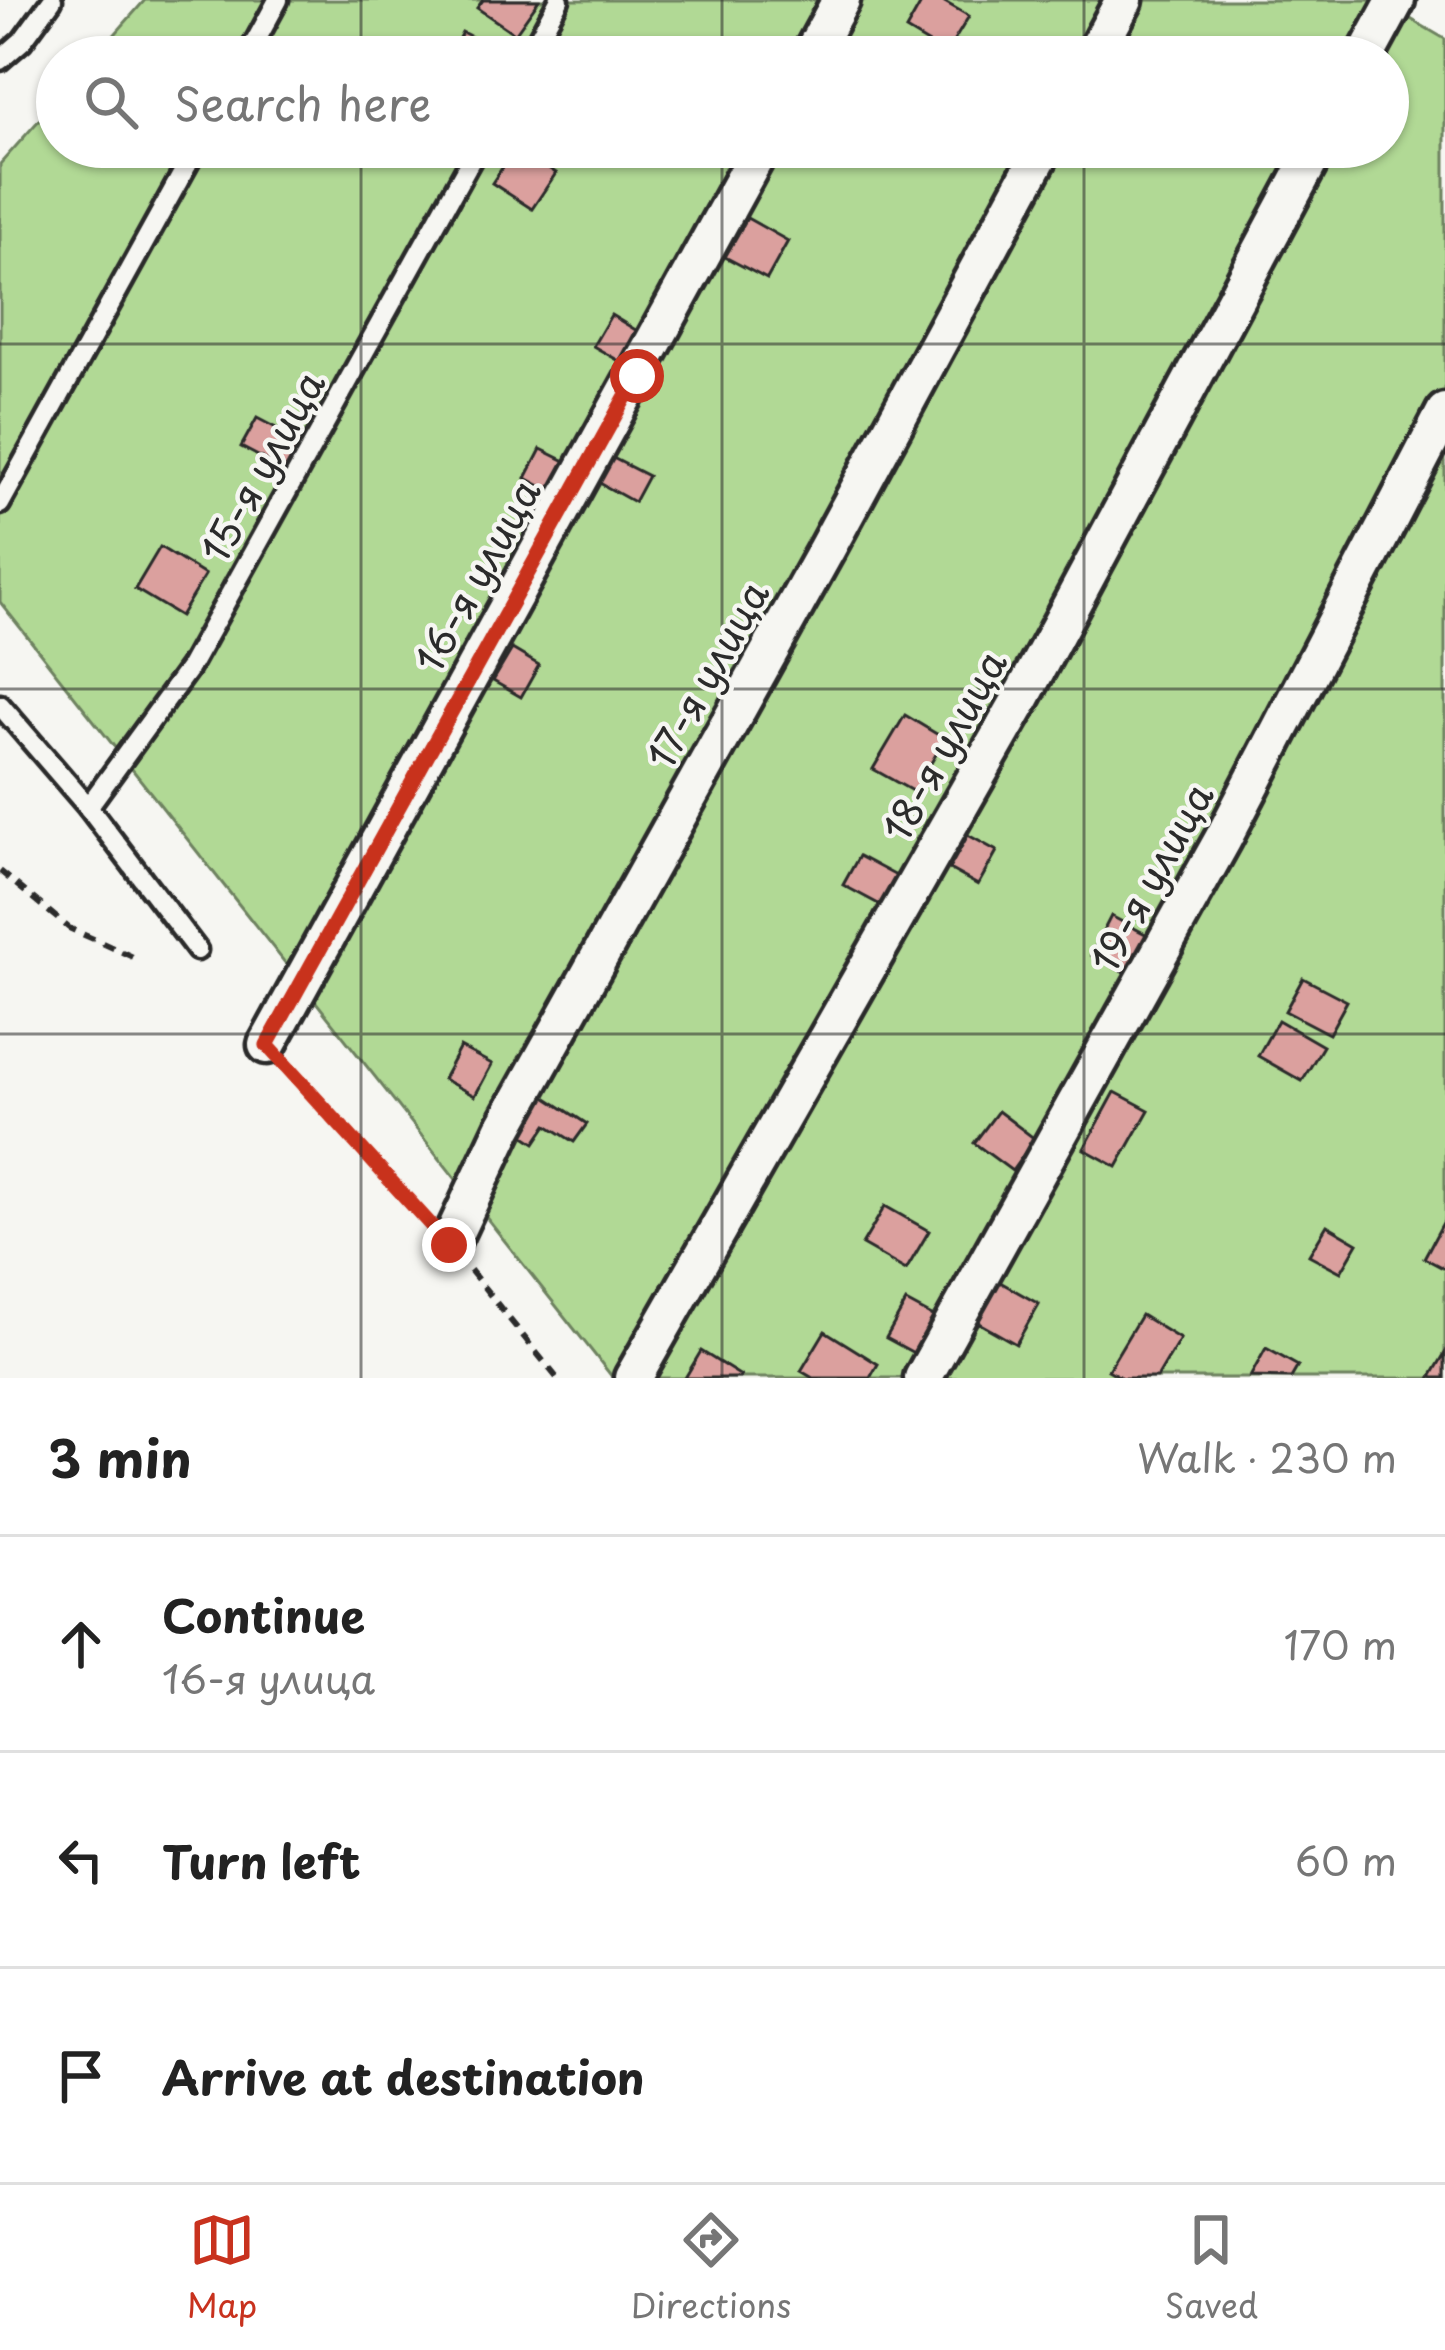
<!DOCTYPE html>
<html lang="en">
<head>
<meta charset="utf-8">
<style>
  body { margin:0; font-family:"Playpen Sans",sans-serif; background:#f6f6f6; color:#222 }
  .stop { position:absolute; width:36px; height:36px; margin:-27px; border:9px solid #c8321e; border-radius:50%; background:#fff }
  .stop.end { background:#c8321e; border-color:#fff; box-shadow:0 3px 12px #0008 }
  .list { margin:0; padding:0; list-style:none }
  h2 { display:flex; justify-content:space-between; align-items:center; height:156px; margin:0; padding:0 48px; font-size:51px }
  h2 small { font-size:39px; font-weight:400; color:#767676 }
  .list li { display:grid; grid-template-columns:78px 1fr auto; gap:36px; align-items:center; box-sizing:border-box; height:216px; padding:0 48px; border-top:3px solid #e0e0e0 }
  .list b { display:block; font-size:45px; white-space:nowrap }
  .list p { margin:0; font-size:39px; white-space:nowrap; color:#767676 }
  .list em { font-size:39px; font-style:normal; color:#767676 }
  .icon { flex:none; width:66px; height:66px; fill:none; stroke:currentColor; stroke-width:2; stroke-linecap:round; stroke-linejoin:round }
  .map { position:relative; flex:none; width:1445px; height:1378px; overflow:hidden }
  .search { position:absolute; background:#fff; box-shadow:0 3px 9px #0004; left:36px; right:36px; top:36px; height:132px; display:flex; align-items:center; gap:30px; box-sizing:border-box; padding:0 42px; border-radius:66px; color:#767676; font-size:45px }
  .sheet { height:804px; background:#fff }
  nav { display:flex; justify-content:space-around; align-items:center; box-sizing:border-box; height:168px; border-top:3px solid #e0e0e0; background:#fff; font-size:33px; color:#767676 }
  nav a { display:grid; justify-items:center; gap:6px }
  nav .on { color:#c8321e }
  .map>svg:first-child { display:block }
  .green { fill:#b1d995; stroke:#6e8260; stroke-width:3 }
  .building { fill:#dba09e; stroke:#2b2b2b; stroke-width:3 }
  .lines { fill:none; stroke-linecap:round; stroke-linejoin:round }
  .service-casing { stroke:#2b2b2b; stroke-width:27 }
  .minor-casing { stroke:#2b2b2b; stroke-width:45 }
  .path { stroke:#2b2b2b; stroke-width:6; stroke-dasharray:12 9; stroke-linecap:butt }
  .service { stroke:#f6f6f2; stroke-width:18 }
  .minor { stroke:#f6f6f2; stroke-width:36 }
  .route { stroke:#c8321e; stroke-width:15 }
  .grid { fill:none; stroke:#2b2b2b; stroke-width:3; stroke-opacity:0.55 }
  .labels { text-anchor:middle; stroke-width:9; stroke-linejoin:round; paint-order:stroke }
  .street-label { font-size:39px; fill:#2b2b2b; stroke:#f6f6f2 }
</style>
</head>
<body>
<div class="map">
<svg width="1445" height="1378" viewBox="0 0 1445 1378">
  <rect width="100%" height="100%" fill="#f6f6f2"/>
  <filter id="ink" filterUnits="userSpaceOnUse"><feTurbulence type="fractalNoise" baseFrequency=".00833" numOctaves="2"/><feDisplacementMap in="SourceGraphic" scale="24" xChannelSelector="R" yChannelSelector="G"/><feConvolveMatrix kernelMatrix="1 2 1 2 8 2 1 2 1" color-interpolation-filters="sRGB"/></filter>
  <g filter="url(#ink)">
    <!-- green -->
    <path class="green" d="M145,0H1378L1445,39V1378H613L0,602V164L57,100V147H1388V57H95Z"/>
    <!-- building -->
    <g class="building">
      <path d="M483,0H539L515,34L477,8Z"/>
      <path d="M923,0H941L969,16L946,54L906,30Z"/>
      <path d="M462,32L511,57H449Z"/>
      <path d="M516,147L556,173L532,209L492,183Z"/>
      <path d="M747,218L788,241L767,279L725,257Z"/>
      <path d="M611,315L639,332L621,362L593,346Z"/>
      <path d="M257,418L301,441L285,470L241,447Z"/>
      <path d="M541,449L567,462L552,492L526,478Z"/>
      <path d="M609,456L648,476L634,502L596,481Z"/>
      <path d="M160,547L205,575L180,616L135,589Z"/>
      <path d="M512,649L539,665L521,697L493,681Z"/>
      <path d="M905,715L945,739L914,792L873,769Z"/>
      <path d="M968,835L997,851L978,885L949,869Z"/>
      <path d="M859,856L902,879L886,908L843,885Z"/>
      <path d="M1111,916L1155,939L1135,978L1091,955Z"/>
      <path d="M1303,978L1347,1001L1329,1034L1285,1011Z"/>
      <path d="M1278,1020L1323,1046L1302,1081L1258,1056Z"/>
      <path d="M460,1047L492,1064L475,1096L443,1079Z"/>
      <path d="M1115,1092L1149,1110L1117,1167L1084,1149Z"/>
      <path d="M544,1096L587,1124L574,1142L547,1125L535,1143L520,1133Z"/>
      <path d="M998,1111L1035,1139L1012,1171L974,1143Z"/>
      <path d="M885,1206L929,1231L906,1270L862,1245Z"/>
      <path d="M1445,1219V1269L1424,1258Z"/>
      <path d="M1327,1225L1358,1243L1341,1272L1309,1255Z"/>
      <path d="M1000,1282L1039,1304L1016,1344L977,1322Z"/>
      <path d="M906,1302L943,1322L923,1358L886,1338Z"/>
      <path d="M1141,1315L1180,1339L1157,1378H1122L1108,1370Z"/>
      <path d="M825,1331L878,1364L870,1378H813L801,1371Z"/>
      <path d="M1266,1348L1298,1366L1291,1378L1250,1377Z"/>
      <path d="M701,1351L741,1376L740,1378H685Z"/>
      <path d="M1445,1353V1378H1434L1431,1377Z"/>
    </g>
    <g class="lines">
      <!-- service casing -->
      <g class="service-casing">
        <g id="service">
          <path d="M247,57L278,0"/>
          <path d="M528,57L559,0"/>
          <path d="M0,60L22,41L52,0"/>
          <path d="M0,504L197,147"/>
          <path d="M0,705L88,807L197,950"/>
          <path d="M88,807L189,668L478,147"/>
        </g>
      </g>
      <!-- minor casing -->
      <g class="minor-casing">
        <g id="minor">
          <path d="M810,57L841,0"/>
          <path d="M1093,57L1124,0"/>
          <path d="M1365,57L1396,0"/>
          <path d="M267,1045L761,147"/>
          <path d="M449,1245L504,1128L826,550L1044,147"/>
          <path d="M633,1378L1019,702L1317,147"/>
          <path d="M923,1378L1223,839L1445,412"/>
        </g>
      </g>
      <!-- path -->
      <g class="path">
        <path d="M0,871L69,928L133,957"/>
        <path d="M285,1065L426,1219"/>
        <path d="M470,1270L557,1378"/>
      </g>
      <!-- service -->
      <use href="#service" class="service"/>
      <!-- minor -->
      <use href="#minor" class="minor"/>
    </g>
  </g>
  <g class="lines" filter="url(#ink)">
    <!-- route -->
    <path class="route" d="M449,1245L267,1045L637,376"/>
  </g>
  <!-- grid -->
  <path class="grid" d="M361,0V57M722,0V57M1084,0V57M361,147V1378M722,147V1378M1084,147V1378M0,344H1445M0,689H1445M0,1034H1445"/>
  <g class="labels">
    <!-- street labels -->
    <g class="street-label">
      <text transform="translate(263 467) rotate(-61)" y="14">15-я улица</text>
      <text transform="translate(478 576) rotate(-61)" y="14">16-я улица</text>
      <text transform="translate(708 675) rotate(-61)" y="14">17-я улица</text>
      <text transform="translate(945 746) rotate(-61)" y="14">18-я улица</text>
      <text transform="translate(1152 878) rotate(-61)" y="14">19-я улица</text>
    </g>
  </g>
</svg>
<div class="stop" style="left:637px;top:376px"></div>
<div class="stop end" style="left:449px;top:1245px"></div>
<div class="search"><svg class="icon" aria-label="search" viewBox="0 0 24 24"><circle cx="10" cy="10" r="6"/><path d="M15 15l6 6"/></svg>Search here</div>
</div>
<section class="sheet">
<h2>3 min<small>Walk · 230 m</small></h2>
<ul class="list">
<li><svg class="icon" aria-label="ahead" viewBox="0 0 24 24"><path d="M12 20V5M6 11l6-6 6 6"/></svg><div><b>Continue</b><p>16-я улица</p></div><em>170 m</em></li>
<li><svg class="icon" aria-label="left" viewBox="0 0 24 24"><path d="M17 20v-9H6M10 6l-5 5 5 5"/></svg><div><b>Turn left</b></div><em>60 m</em></li>
<li><svg class="icon" aria-label="arrive" viewBox="0 0 24 24"><path d="M6 21V4h12l-3 4 3 4H6"/></svg><div><b>Arrive at destination</b></div></li>
</ul>
</section>
<nav>
<a class="on"><svg class="icon" aria-label="map" viewBox="0 0 24 24"><path d="M3 6l6-2 6 2 6-2v14l-6 2-6-2-6 2zM9 4v14M15 6v14"/></svg>Map</a>
<a><svg class="icon" aria-label="directions" viewBox="0 0 24 24"><path d="M12 3l9 9-9 9-9-9zM9 14v-3h6M13 9l2 2-2 2"/></svg>Directions</a>
<a><svg class="icon" aria-label="saved" viewBox="0 0 24 24"><path d="M7 4h10v16l-5-4-5 4z"/></svg>Saved</a>
</nav>
</body>
</html>
